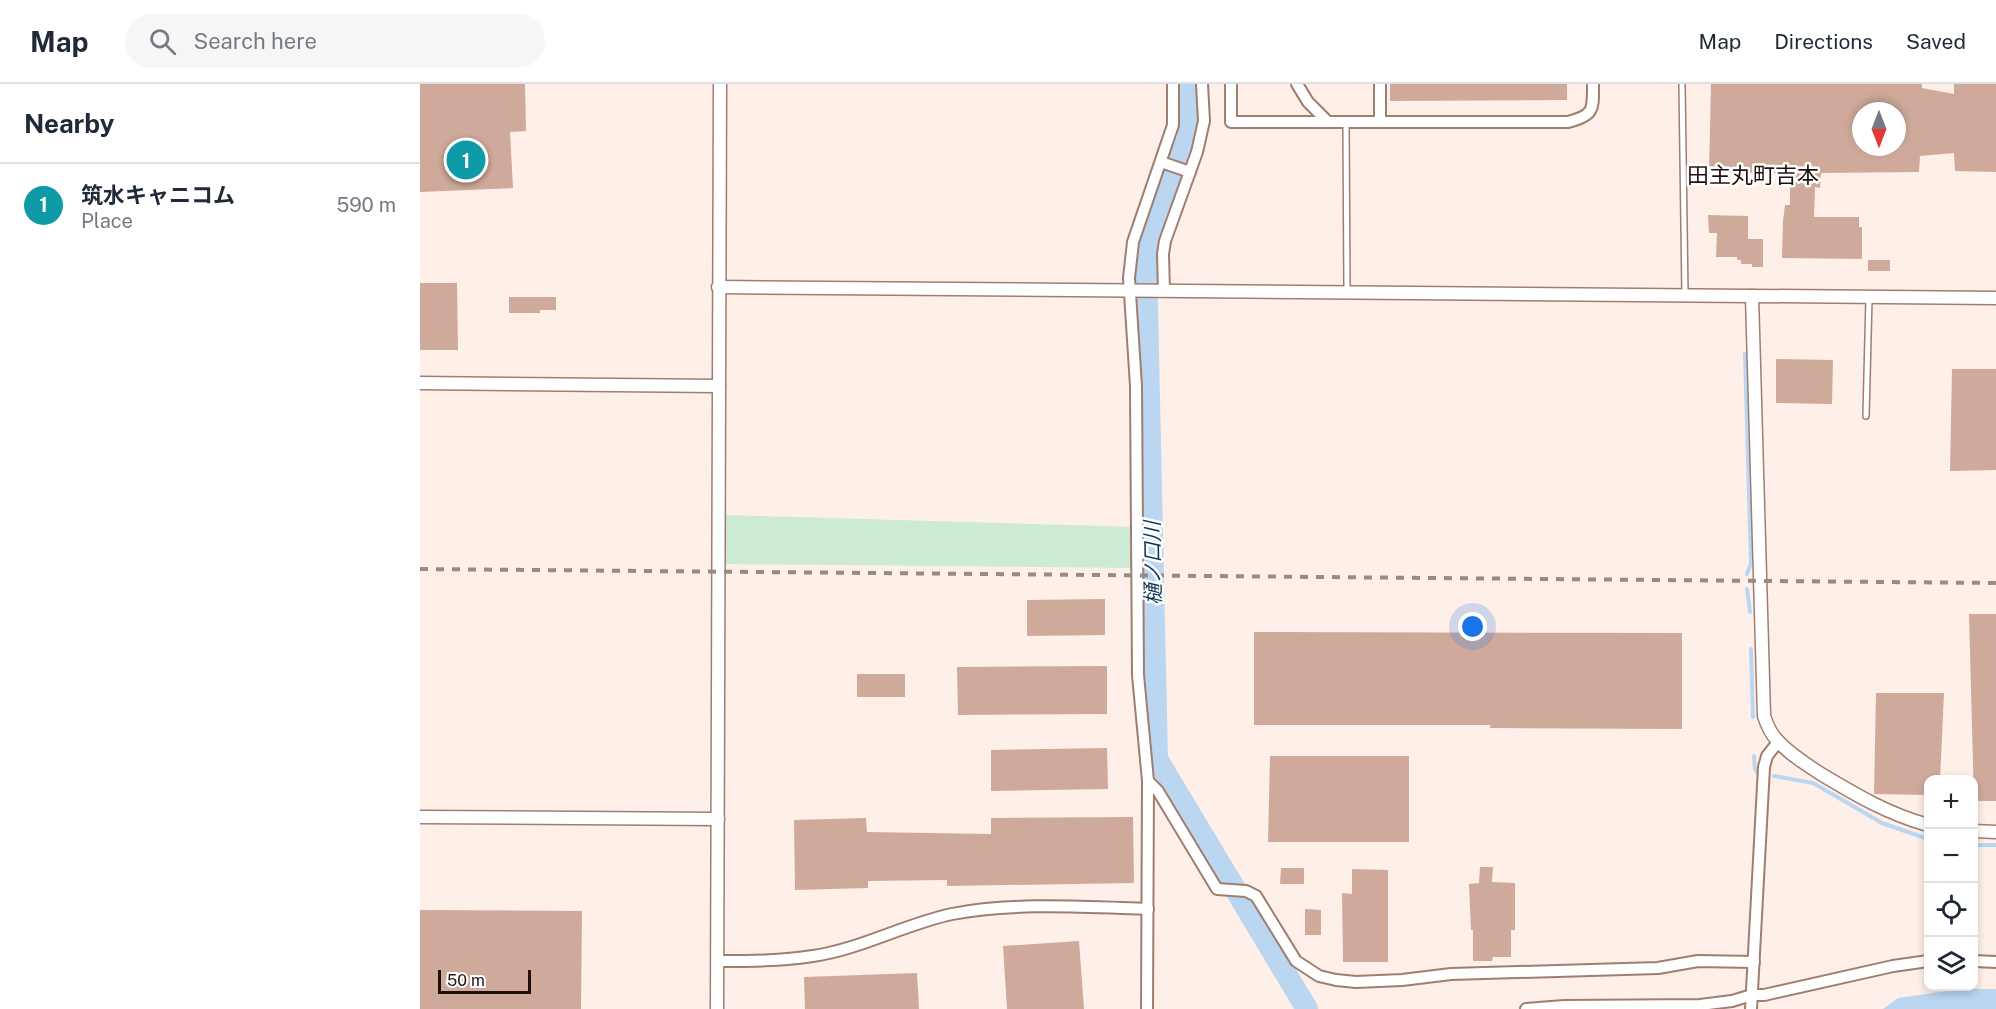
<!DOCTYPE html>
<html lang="en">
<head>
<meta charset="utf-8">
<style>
  body { margin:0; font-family:"Public Sans","Noto Sans JP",sans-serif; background:#f6f6f7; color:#1f2937 }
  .controls { position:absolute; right:18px; bottom:18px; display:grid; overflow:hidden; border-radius:12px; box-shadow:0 3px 9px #0003 }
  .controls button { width:54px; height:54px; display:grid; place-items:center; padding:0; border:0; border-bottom:2px solid #e0e1e3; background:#fff; color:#1f2937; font:30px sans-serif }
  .compass { position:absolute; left:1432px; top:18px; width:54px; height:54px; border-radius:50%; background:#fff; box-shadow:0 3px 9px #0003; rotate:180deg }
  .scale { position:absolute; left:18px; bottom:15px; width:93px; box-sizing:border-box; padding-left:6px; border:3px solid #1d100b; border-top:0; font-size:16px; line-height:21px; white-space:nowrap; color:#1d100b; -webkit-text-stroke:4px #fff; paint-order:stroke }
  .you { position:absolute; left:1053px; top:543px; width:21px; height:21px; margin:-15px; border:4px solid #fff; border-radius:50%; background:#1a73e8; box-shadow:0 0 0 9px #1a73e833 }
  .badge { display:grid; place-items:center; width:39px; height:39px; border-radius:50%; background:#d93025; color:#fff; font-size:20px; font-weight:700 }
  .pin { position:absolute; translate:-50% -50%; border:3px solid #fff; box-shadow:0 2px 6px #0006 }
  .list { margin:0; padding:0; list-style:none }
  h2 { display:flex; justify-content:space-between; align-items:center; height:78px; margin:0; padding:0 24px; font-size:26px }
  h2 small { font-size:20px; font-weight:400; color:#747a83 }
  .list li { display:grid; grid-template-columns:39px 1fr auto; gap:18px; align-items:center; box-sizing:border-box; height:84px; padding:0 24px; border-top:2px solid #e0e1e3 }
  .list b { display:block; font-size:22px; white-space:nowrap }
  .list p { margin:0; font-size:20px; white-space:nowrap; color:#747a83 }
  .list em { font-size:20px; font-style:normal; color:#747a83 }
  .icon { flex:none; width:33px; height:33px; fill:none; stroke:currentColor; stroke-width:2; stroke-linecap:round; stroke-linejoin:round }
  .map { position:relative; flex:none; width:1576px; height:925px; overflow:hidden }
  header { display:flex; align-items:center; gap:36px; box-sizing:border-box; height:84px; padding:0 30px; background:#fff; border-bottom:2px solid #e0e1e3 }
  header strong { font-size:28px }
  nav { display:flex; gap:33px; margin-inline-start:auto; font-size:21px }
  .search { width:420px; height:54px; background:#f6f6f7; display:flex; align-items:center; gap:15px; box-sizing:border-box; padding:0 21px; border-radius:33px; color:#747a83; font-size:22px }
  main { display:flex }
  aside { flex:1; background:#fff }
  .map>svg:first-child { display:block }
  .green { fill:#cdead5 }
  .water { fill:#bbd6f1 }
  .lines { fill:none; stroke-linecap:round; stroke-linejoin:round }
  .stream { stroke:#bbd6f1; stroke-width:4 }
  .river { stroke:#bbd6f1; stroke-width:22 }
  .building { fill:#cfaa9b; fill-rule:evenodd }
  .service-casing { stroke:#a07e6f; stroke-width:8 }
  .minor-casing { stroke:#a07e6f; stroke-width:14 }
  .tertiary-casing { stroke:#a07e6f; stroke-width:15 }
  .service { stroke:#fff; stroke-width:5 }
  .minor { stroke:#fff; stroke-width:10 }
  .tertiary { stroke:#fff; stroke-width:12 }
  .rail { stroke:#998b84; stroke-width:4; stroke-dasharray:8 8; stroke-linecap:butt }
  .labels { text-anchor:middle; stroke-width:5; stroke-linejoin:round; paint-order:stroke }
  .water-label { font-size:21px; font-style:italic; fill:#0c3659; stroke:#fff }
  .quarter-label { font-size:22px; fill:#1d100b; stroke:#fff }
</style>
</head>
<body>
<header>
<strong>Map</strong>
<div class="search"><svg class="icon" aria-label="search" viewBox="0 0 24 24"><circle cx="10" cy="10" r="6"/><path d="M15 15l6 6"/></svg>Search here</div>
<nav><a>Map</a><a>Directions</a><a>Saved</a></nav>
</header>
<main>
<aside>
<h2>Nearby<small></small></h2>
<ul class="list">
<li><span class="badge" style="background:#0f9aa8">1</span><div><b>筑水キャニコム</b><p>Place</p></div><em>590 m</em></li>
</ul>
</aside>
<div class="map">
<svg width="1576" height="925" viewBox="0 0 1576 925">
  <rect width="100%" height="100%" fill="#feefe8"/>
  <!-- green -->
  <path class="green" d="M304,431L714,443V484L304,480Z"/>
  <!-- water -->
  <path class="water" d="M1541,905H1576V925H1458H1463L1478,914Z"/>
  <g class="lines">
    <!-- stream -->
    <g class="stream">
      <path d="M1325,270L1331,479L1327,490"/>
      <path d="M1327,505L1330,528"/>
      <path d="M1331,565L1333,633"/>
      <path d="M1334,672L1335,685L1338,689"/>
      <path d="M1354,692L1393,699L1462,739L1508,755"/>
      <path d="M1554,761H1576"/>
    </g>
    <!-- river -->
    <path class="river" d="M767,0L769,29L768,54L730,153L726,178L737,675L887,925"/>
  </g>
  <!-- building -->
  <g class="building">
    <path d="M0,0H105L106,47L90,48L93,104L0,108Z"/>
    <path d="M970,0H1147V16L970,17Z"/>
    <path d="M1291,0H1502V4L1534,10V0H1576V88L1535,87L1534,69L1500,72L1499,88L1401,89L1400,104L1395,103L1394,133H1439V143H1442V175L1362,174L1363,137L1365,121H1370V94L1364,93L1365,89H1289ZM1441,27H1477V63H1441Z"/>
    <path d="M1288,131L1328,132V155H1343V183H1332V180H1321V176H1317V173H1296L1297,149H1289Z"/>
    <rect x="1448" y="176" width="22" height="11"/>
    <path d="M0,199H37L38,266H0Z"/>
    <path d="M89,213H136V226H120V229H89Z"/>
    <path d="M1356,275L1413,276L1412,320L1356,319Z"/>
    <path d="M1532,285H1576V386L1530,387Z"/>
    <path d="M685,515V551L607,552V516Z"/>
    <path d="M1549,530H1576V717H1554Z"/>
    <path d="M834,548L1262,549V645L1070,644V641H834Z"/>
    <path d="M687,582V630L538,631L537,583Z"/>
    <rect x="437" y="590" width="48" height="23"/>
    <path d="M1456,609H1524L1520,696H1509V711L1454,710Z"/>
    <path d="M687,664L688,705L571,707V666Z"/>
    <path d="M850,672H989V758H848Z"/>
    <path d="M713,733L714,799L527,802V796L448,797V804L375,806L374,736L446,734L447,748L571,750V734Z"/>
    <path d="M1060,783H1073L1072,798L1095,799V846H1091V873H1073L1072,877H1053V846H1051L1049,800L1059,799Z"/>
    <path d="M861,784H884V800H860Z"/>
    <path d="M932,785L968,786V878H923L922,809L932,810Z"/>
    <path d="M885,825L901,826V851H885Z"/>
    <path d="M0,826L162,827L161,925H0Z"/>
    <path d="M659,857L664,925H587L583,862Z"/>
    <path d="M497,889L499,925H385L384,893Z"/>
  </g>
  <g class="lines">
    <!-- service casing -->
    <g class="service-casing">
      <g id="service">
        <path d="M1262,0L1265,211"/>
        <path d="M926,38L927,207"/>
        <path d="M1446,332L1449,214"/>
      </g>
    </g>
    <!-- minor casing -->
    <g class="minor-casing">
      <g id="minor">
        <path d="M811,0V38H1148C1175,31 1173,25 1173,0"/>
        <path d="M877,0L888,18L908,38"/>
        <path d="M960,38V0"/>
        <path d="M741,78L770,88"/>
        <path d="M744,207L743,170L745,157L777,68L784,37L782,0"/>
        <path d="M728,697L738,707L797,805L826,807L836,812L876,877L899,892L916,896L936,898L982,896L1031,890L1238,884L1278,877L1334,878"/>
        <path d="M297,877C329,877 361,877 393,872C441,865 485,840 532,830C594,818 666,823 728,825"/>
        <path d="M1554,877L1576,878"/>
        <path d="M727,925L728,697L718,591L716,302L709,194L713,158L753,41V0"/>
        <path d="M1106,925L1144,922L1280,921L1312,917L1332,911H1344L1473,882L1508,877"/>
        <path d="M1331,925L1344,683L1347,672L1358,658"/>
      </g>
    </g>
    <!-- tertiary casing -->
    <g class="tertiary-casing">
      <g id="tertiary">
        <path d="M298,203L1576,214"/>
        <path d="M1332,212L1344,632C1347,641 1350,649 1357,656C1369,670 1386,680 1401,690C1436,711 1468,730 1508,741"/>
        <path d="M0,299L299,302"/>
        <path d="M0,733L298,735"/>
        <path d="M1554,747L1576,748"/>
        <path d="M297,925L300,0"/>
      </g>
    </g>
    <!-- service -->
    <use href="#service" class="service"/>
    <!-- minor -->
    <use href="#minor" class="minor"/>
    <!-- tertiary -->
    <use href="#tertiary" class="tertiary"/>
    <!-- rail -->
    <path class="rail" d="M0,485L1576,499"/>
  </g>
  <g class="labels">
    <!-- water labels -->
    <g class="water-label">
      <text transform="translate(733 479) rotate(-91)" y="7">樋ノ口川</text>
    </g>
    <!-- quarter labels -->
    <g class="quarter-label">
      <text x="1333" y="99">田主丸町吉本</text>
    </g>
  </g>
</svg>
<div class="controls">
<button>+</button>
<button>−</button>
<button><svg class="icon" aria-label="locate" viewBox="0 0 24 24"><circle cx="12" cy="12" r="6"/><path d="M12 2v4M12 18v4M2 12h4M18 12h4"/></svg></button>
<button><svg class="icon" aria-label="layers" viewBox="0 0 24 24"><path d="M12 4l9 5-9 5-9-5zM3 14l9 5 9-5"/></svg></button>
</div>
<svg class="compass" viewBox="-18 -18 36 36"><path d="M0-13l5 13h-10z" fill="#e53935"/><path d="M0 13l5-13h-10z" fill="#747a83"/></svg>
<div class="scale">50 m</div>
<div class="you"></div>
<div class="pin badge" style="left:46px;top:76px;background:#0f9aa8">1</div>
</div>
</main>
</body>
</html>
